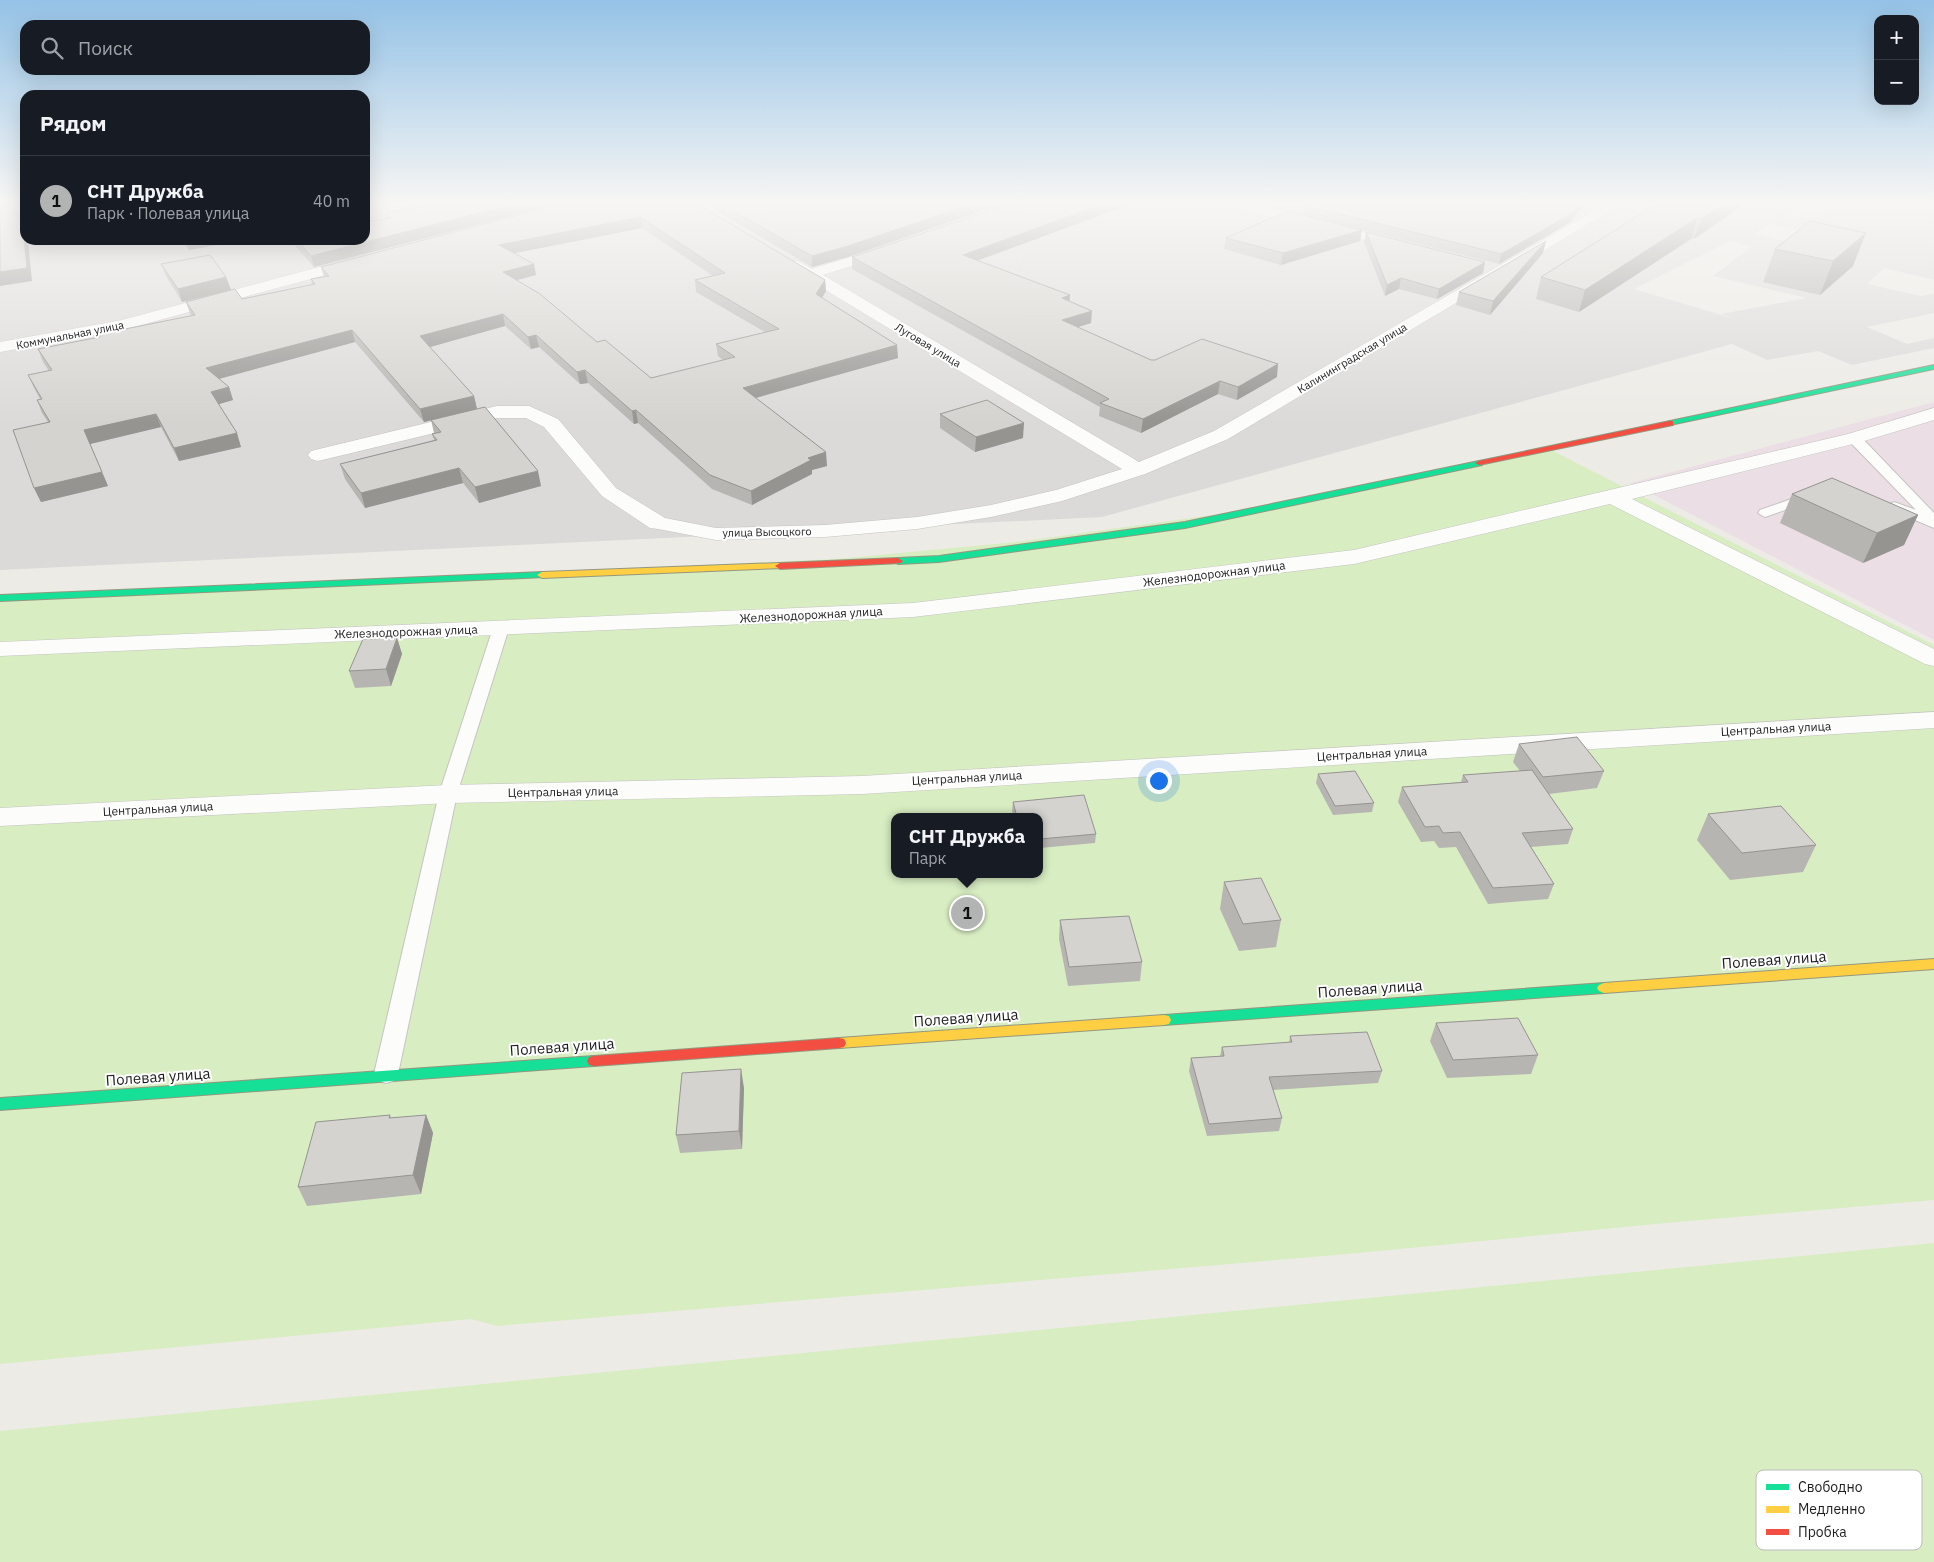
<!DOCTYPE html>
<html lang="ru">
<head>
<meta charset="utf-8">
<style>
  body { margin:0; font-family:"IBM Plex Sans",sans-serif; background:#20242c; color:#f1f3f6 }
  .controls { position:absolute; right:15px; top:15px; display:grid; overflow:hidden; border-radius:10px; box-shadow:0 5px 20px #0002 }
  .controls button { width:45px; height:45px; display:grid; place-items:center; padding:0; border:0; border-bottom:1px solid #363941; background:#171b24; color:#f1f3f6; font:25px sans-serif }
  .you { position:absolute; left:1158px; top:780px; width:18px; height:18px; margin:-12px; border:4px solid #fff; border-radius:50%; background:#1a73e8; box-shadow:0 0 0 8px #1a73e833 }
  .badge { display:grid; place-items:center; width:32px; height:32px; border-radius:50%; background:#b2b4b4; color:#111; font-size:16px; font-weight:700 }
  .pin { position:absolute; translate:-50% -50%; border:2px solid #fff; box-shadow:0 1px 5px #0006 }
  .popup { position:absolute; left:891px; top:813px; width:152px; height:65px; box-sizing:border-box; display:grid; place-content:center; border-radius:10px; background:#171b24; filter:drop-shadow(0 1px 4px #0005); font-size:16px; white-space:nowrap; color:#9ea1a6 }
  .popup b { font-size:19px; color:#f1f3f6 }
  .popup::after { content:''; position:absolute; left:50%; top:100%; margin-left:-10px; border:10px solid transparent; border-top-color:#171b24 }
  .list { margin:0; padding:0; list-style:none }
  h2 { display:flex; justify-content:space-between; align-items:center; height:65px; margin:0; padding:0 20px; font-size:21px }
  h2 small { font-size:16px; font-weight:400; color:#9ea1a6 }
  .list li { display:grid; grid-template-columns:32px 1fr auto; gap:15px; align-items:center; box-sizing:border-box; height:90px; padding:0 20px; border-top:1px solid #363941 }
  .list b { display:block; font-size:19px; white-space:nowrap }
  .list p { margin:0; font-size:16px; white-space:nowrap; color:#9ea1a6 }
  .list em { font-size:16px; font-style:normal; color:#9ea1a6 }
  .icon { flex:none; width:28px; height:28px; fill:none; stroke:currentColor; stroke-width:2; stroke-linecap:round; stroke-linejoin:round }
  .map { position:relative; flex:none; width:1934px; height:1562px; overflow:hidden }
  .search { position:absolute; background:#171b24; box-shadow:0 5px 20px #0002; left:20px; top:20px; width:350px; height:55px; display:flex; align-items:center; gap:12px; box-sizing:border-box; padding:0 18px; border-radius:15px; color:#9ea1a6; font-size:19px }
  .panel { position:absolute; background:#171b24; box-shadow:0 5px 20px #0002; left:20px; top:90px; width:350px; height:155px; border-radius:15px }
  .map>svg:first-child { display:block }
  .residential { fill:#dcdad8; fill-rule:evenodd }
  .industrial { fill:#ebdee5 }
  .grass { fill:#d8edc2; fill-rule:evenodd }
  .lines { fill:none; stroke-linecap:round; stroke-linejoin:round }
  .lane-casing { stroke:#c5c4c2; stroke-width:2 }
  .street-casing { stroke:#c5c4c2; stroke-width:1 }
  .fast-casing { stroke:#94977e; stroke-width:2 }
  .slow-casing { stroke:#94977e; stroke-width:2 }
  .jam-casing { stroke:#94977e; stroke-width:2 }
  .lane { fill:#fcfcfb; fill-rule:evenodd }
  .street { fill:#fcfcfb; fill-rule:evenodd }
  .fast { fill:#16e098; fill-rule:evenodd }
  .slow { fill:#ffcf43; fill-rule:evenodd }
  .jam { fill:#f24e42; fill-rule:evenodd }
  .wall { fill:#b7b5b2; fill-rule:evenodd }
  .shaded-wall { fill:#959491 }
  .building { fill:#d5d3cf; stroke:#959491; fill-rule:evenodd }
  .labels { text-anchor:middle; stroke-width:4; stroke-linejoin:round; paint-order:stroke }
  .far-street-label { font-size:11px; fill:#1e1e1e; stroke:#fff }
  .street-label { font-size:12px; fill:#1e1e1e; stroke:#fff }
  .near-street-label { font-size:15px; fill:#1e1e1e; stroke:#fff }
  .key { fill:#fff; stroke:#bcbcbc; stroke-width:1 }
  .key-label { font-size:14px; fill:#1e1e1e }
</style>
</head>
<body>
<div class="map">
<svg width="1934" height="1562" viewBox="0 0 1934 1562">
  <rect width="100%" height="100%" fill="#edebe6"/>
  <!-- residential -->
  <path class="residential" d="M0,205H25V240H365V205H1806L1787,214L1812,219L1829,206L1847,209L1854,205H1934V280L1884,268L1867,284L1920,296L1934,294V313L1867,327L1907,344L1934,338V348L1852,365L1818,351L1767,360L1732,344L1102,517L0,570ZM1769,224L1862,243V244L1848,255L1754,234ZM1731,241L1752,246L1713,276L1807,298L1721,314L1738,320L1634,289Z"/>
  <!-- industrial -->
  <path class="industrial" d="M1934,402V640L1631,483Z"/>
  <!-- grass -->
  <g class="grass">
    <path d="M1549,449L1934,645V1200L1666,1223L1348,1254L497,1326L471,1319L0,1364V597L836,559L1016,542L1220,514ZM894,817H1040V874H894Z"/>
    <path d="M1934,1243V1562H0V1431Z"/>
  </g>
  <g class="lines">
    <!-- lane casing -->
    <g class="lane-casing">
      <g id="lane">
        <path d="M1854,434L1859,435L1934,513V528L1889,509L1887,506L1894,502L1916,510L1849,441L1847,438Z"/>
        <path d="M1811,492L1818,496L1816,499L1765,517L1758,513L1760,510Z"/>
        <path d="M501,623L509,628L457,794L398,1074L394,1081L386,1083L378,1081L374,1074L439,794L493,628Z"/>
      </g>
    </g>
    <!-- street casing -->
    <g class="street-casing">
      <g id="street">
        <path d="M1235,205H1257L1405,242L1407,245L1400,249L1237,208Z"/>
        <path d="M1604,205H1620L1228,439L1145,474L1062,501L991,517L917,529L825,537L716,540L658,529L650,528L602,496L544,427L526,418H497L318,461L311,459L308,455L311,451L497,406H529L558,419L616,488L665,518L716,528L825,525L917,517L991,505L1056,490L1122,469L804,277L785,264L788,261H798L812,269L882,247H892L894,250L892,253L823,275L1139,462L1214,431Z"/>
        <path d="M357,257L365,262L362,265L123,330L0,352V342L122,320Z"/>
        <path d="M1934,408V420L1861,442L1632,499L1934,649V666L1925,664L1610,504L1354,564L913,617L0,656V642L913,603L1354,550L1848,434Z"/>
        <path d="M1934,712V728L862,794L448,803L0,826V808L448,785L862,776Z"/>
      </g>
    </g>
    <!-- fast casing -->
    <g class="fast-casing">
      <g id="fast">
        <path d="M1934,365V369L1670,425L1666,423L1670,421Z"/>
        <path d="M1479,461H1482V465L1185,528L939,562L898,564L893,561L898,558L939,556L1185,522Z"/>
        <path d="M542,572L545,573V577L0,601V595Z"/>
        <path d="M1604,983L1609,985L1611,988L1609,991L1604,993L1164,1025L1159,1024L1157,1020L1159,1016L1164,1015Z"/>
        <path d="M594,1056L599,1057L601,1061L599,1065L594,1066L0,1110V1098Z"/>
      </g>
    </g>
    <!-- slow casing -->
    <g class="slow-casing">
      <g id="slow">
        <path d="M780,563L785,566L783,568L542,578L537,575L542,572Z"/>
        <path d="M1934,959V969L1604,993L1599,991L1597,988L1599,985L1604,983Z"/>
        <path d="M1164,1015L1169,1016L1171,1020L1169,1024L1164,1025L839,1048L834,1047L832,1043L834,1039L839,1038Z"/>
      </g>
    </g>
    <!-- jam casing -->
    <g class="jam-casing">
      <g id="jam">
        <path d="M1670,421H1673V425L1479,465L1475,463L1479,461Z"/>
        <path d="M898,558L903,561L901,563L780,569L775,566L780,563Z"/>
        <path d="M839,1038L844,1039L846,1043L844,1047L839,1048L594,1066L589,1065L587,1061L589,1057L594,1056Z"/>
      </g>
    </g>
    <!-- lane -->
    <use href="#lane" class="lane"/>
    <!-- street -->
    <use href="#street" class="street"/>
    <!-- fast -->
    <use href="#fast" class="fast"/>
    <!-- slow -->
    <use href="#slow" class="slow"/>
    <!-- jam -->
    <use href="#jam" class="jam"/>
  </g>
  <!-- wall -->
  <g class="wall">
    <path d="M433,205H553L314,267L296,247L294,240H365L387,218L386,213Z"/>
    <path d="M699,205L825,280L826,291L822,298L898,358L756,398L827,466L812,470V474L752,505L712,489L638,423L634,424L588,383L580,384L539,347L531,349L505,326L430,347L474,396L477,409L424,422L355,342L219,379L229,387L233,400L219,404L241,447L179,461L161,427L90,444L108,486L41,502L34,488L48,422L42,413L37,400L40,399L34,388L28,375L49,371L43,362L38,349L100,337L191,316L186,302L242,299L312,285L311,279L324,277L321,267ZM642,228L713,276L695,280L696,292L765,332L716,344L718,356L723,360L651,378L597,342L517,280L536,275L515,253Z"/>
    <path d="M706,205H999L848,257L812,267Z"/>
    <path d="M1006,205H1128L978,260L1069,301L1091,323L1078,327L1151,360L1277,377L1237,400L1218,394L1141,433L1099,416L1100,407L852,269V257Z"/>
    <path d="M1304,205H1585L1569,223L1499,264L1303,215Z"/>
    <path d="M1655,205H1743L1694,239H1691L1579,312L1536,299L1541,277Z"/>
    <path d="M1366,232L1485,262L1483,273L1437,299L1399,289L1385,296L1364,242Z"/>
    <path d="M1226,238L1360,241L1281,265L1224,249Z"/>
    <path d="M181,240H244L189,250Z"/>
    <path d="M1775,249L1853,266L1820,295L1763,282Z"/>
    <path d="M1543,253L1490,315L1456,305L1459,292Z"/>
    <path d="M161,264L226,277L231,290L182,302L166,276Z"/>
    <path d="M940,414L1023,438L975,452L940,428Z"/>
    <path d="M431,420L541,486L479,503L463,483L365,508L345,479L340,464L434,440L432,434L434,433Z"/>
    <path d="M1792,494L1918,515L1904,545L1863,563L1780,523Z"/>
    <path d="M397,638L402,654L391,686L355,688L349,671Z"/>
    <path d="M1519,744L1604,771L1597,788L1549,794L1573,829L1568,844L1531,847L1554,884L1548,899L1488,904L1456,847L1439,848L1434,841L1421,842L1398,802L1402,787L1461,782L1463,775L1520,771L1513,762Z"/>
    <path d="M1318,774L1374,803L1372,812L1333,815L1316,783Z"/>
    <path d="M1013,802L1096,834L1095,843L1040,848V817H1014L1012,811Z"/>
    <path d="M1708,814L1816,845L1803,872L1730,880L1697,840Z"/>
    <path d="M1224,882L1281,920L1276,947L1239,951L1220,909Z"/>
    <path d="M1060,920L1142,962L1140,981L1068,986L1059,939Z"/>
    <path d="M1436,1023L1538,1055L1531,1074L1447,1078L1430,1041Z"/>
    <path d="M1290,1036L1382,1071L1378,1083L1273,1090L1282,1118L1279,1131L1207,1136L1189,1071L1191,1058L1220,1056L1222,1047L1289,1043Z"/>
    <path d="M744,1088L742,1149L680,1153L676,1135Z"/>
    <path d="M390,1115L391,1118L426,1115L433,1133L421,1194L307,1206L298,1187Z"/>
  </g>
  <!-- shaded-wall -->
  <g class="shaded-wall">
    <path d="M510,205H553L314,267L311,256Z"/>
    <path d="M969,205H999L848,257L812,267V256Z"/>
    <path d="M1100,205H1128L963,266V255Z"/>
    <path d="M1579,205H1585L1569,223L1499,264L1501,254Z"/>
    <path d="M1721,205H1743L1694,239L1701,219Z"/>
    <path d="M640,217L642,228L501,256L499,245Z"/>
    <path d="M1697,218L1691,239L1579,312L1585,290Z"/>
    <path d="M23,229L25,234V240H27L28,241L32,281L0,286V272Z"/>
    <path d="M1362,230L1360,241L1281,265L1283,253Z"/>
    <path d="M1866,233L1853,266L1820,295L1833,261Z"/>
    <path d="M196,240H244L189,250L186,242Z"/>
    <path d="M1546,241L1543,253L1490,315L1493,301Z"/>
    <path d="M1485,262L1483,273L1437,299L1439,289Z"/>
    <path d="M534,264L536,275L505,283L503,272Z"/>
    <path d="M226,277L231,290L182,302L178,289Z"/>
    <path d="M1401,278L1399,289L1385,296L1387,285Z"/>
    <path d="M825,280L826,291L817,306L816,294Z"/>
    <path d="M1070,295L1069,307L1062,298Z"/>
    <path d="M1092,311L1091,323L1062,332V320Z"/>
    <path d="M503,314L505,326L423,349L420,336Z"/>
    <path d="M352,330L355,342L211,381L206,368Z"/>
    <path d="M536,335L539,347L531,349L528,337Z"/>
    <path d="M897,345L898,358L744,401L743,388Z"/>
    <path d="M1278,364L1277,377L1237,400L1238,387Z"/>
    <path d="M585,370L588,383L580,384L577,372Z"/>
    <path d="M1220,381L1218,394L1141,433L1143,419Z"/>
    <path d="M229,387L233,400L216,405L211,392Z"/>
    <path d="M474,396L477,409L424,422L420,409Z"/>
    <path d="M636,410L638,423L634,424L632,411Z"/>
    <path d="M156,414L161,427L90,444L84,430Z"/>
    <path d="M1024,423L1023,438L975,452L976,437Z"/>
    <path d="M237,433L241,447L179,461L174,448Z"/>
    <path d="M826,452L827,466L812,470V474L752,505L751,491L808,458Z"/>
    <path d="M459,468L463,483L365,508L361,493Z"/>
    <path d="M538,471L541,486L479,503L475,487Z"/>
    <path d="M102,472L108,486L41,502L34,488Z"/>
    <path d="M1918,515L1904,545L1863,563L1877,533Z"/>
    <path d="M397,638L402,654L391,686L386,669Z"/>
    <path d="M741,1069L744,1088L742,1149L739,1131Z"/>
    <path d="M426,1115L433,1133L421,1194L413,1175Z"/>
  </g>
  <!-- building -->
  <g class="building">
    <path d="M0,205H12L23,229L27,268L0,272Z"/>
    <path d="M433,205H510L311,256L297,240H365V222L391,218L386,213Z"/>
    <path d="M557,205H699L825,280L816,294L897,345L743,388L826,452L808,458L811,460L751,491L710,475L636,410L632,411L585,370L577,372L536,335L528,337L503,314L420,336L474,396L420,409L352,330L206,368L229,387L211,392L237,433L174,448L156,414L84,430L102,472L34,488L13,430L50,422L37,400L42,399L28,375L52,370L38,349L100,337V334L195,315L186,302L235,289L242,299L315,284L311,279L329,276L321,267ZM640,217L725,273L695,280L779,329L716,344L735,357L651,378L605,340L597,342L540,294L503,272L534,264L499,245Z"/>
    <path d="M723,205H969L848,246L812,256Z"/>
    <path d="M1006,205H1100L963,255L1070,295L1062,298L1092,311L1062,320L1151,360H1155L1202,339L1278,364L1238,387L1220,381L1143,419L1100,403L1109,399L852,257Z"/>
    <path d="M1304,205H1579L1571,214L1501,254Z"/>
    <path d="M1655,205H1721L1701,219L1697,218L1585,290L1541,277Z"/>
    <path d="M1287,211L1362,230L1283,253L1226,238Z"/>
    <path d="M1810,221L1866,233L1833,261L1775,249Z"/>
    <path d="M1366,232L1485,262L1439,289L1401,278L1387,285Z"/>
    <path d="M185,240H196L186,242Z"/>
    <path d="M1546,241L1493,301L1459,292Z"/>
    <path d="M210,255L226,277L178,289L161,264Z"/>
    <path d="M987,400L1024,423L976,437L940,414Z"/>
    <path d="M485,407L538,471L475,487L459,468L361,493L340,464L437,440L432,434L441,432L431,420Z"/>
    <path d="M1832,478L1918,515L1877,533L1792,494Z"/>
    <path d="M397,638L386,669L349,671L363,639Z"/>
    <path d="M1577,737L1604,771L1543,777L1519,744Z"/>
    <path d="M1532,770L1573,829L1522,833L1554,884L1493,888L1460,832L1443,833L1439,826L1425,827L1402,787L1468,782L1463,775Z"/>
    <path d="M1355,771L1374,803L1335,806L1318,774Z"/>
    <path d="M1084,795L1096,834L1040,839V817H1017L1013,802Z"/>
    <path d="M1781,806L1816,845L1742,853L1708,814Z"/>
    <path d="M1261,878L1281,920L1243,924L1224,882Z"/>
    <path d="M1129,916L1142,962L1069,967L1060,920Z"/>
    <path d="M1518,1018L1538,1055L1453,1060L1436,1023Z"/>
    <path d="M1367,1032L1382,1071L1269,1077L1282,1118L1209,1124L1191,1058L1224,1056L1222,1047L1292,1042L1290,1036Z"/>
    <path d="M741,1069L739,1131L676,1135L682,1073Z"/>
    <path d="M390,1115L389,1118L426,1115L413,1175L298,1187L316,1122Z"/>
  </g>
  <!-- sky -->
  <linearGradient id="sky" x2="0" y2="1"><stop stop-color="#94c2e6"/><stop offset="0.48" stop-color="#f7f6f4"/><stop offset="1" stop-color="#f7f6f4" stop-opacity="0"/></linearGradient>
  <rect width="1934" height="423" fill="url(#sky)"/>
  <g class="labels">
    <!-- far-street labels -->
    <g class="far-street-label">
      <text transform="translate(70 335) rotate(-11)" y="4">Коммунальная улица</text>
      <text transform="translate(928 345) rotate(31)" y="4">Луговая улица</text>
      <text transform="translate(1352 358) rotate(-31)" y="4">Калининградская улица</text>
      <text transform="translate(767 532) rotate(-1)" y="4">улица Высоцкого</text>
    </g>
    <!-- street labels -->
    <g class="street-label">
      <text transform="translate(1214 574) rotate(-7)" y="4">Железнодорожная улица</text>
      <text transform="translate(811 615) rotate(-3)" y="4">Железнодорожная улица</text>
      <text transform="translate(406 632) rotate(-2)" y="4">Железнодорожная улица</text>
      <text transform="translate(1776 729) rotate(-3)" y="4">Центральная улица</text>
      <text transform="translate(1372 754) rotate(-3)" y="4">Центральная улица</text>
      <text transform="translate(967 778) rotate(-3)" y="4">Центральная улица</text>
      <text transform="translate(563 792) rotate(-1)" y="4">Центральная улица</text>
      <text transform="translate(158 809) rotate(-3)" y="4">Центральная улица</text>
    </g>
    <!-- near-street labels -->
    <g class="near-street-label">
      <text transform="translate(1774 960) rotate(-4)" y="5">Полевая улица</text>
      <text transform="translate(1370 989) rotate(-4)" y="5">Полевая улица</text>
      <text transform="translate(966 1018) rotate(-4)" y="5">Полевая улица</text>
      <text transform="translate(562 1047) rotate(-4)" y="5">Полевая улица</text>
      <text transform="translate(158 1077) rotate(-4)" y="5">Полевая улица</text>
    </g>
  </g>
  <!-- legend -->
  <rect x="1756" y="1470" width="166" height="80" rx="8" class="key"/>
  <rect x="1766" y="1484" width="23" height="6" fill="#16e098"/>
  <rect x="1766" y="1506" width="23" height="7" fill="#ffcf43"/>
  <rect x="1766" y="1529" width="23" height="6" fill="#f24e42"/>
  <g class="key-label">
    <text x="1798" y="1492">Свободно</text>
    <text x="1798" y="1514">Медленно</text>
    <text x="1798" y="1537">Пробка</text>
  </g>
</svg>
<div class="controls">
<button>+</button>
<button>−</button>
</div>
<div class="you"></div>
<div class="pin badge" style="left:967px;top:913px">1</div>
<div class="popup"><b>СНТ Дружба</b>Парк</div>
<div class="search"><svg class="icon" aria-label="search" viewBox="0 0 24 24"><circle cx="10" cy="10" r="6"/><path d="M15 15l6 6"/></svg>Поиск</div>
<section class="panel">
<h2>Рядом<small></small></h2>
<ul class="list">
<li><span class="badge">1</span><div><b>СНТ Дружба</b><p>Парк · Полевая улица</p></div><em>40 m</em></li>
</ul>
</section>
</div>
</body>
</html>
